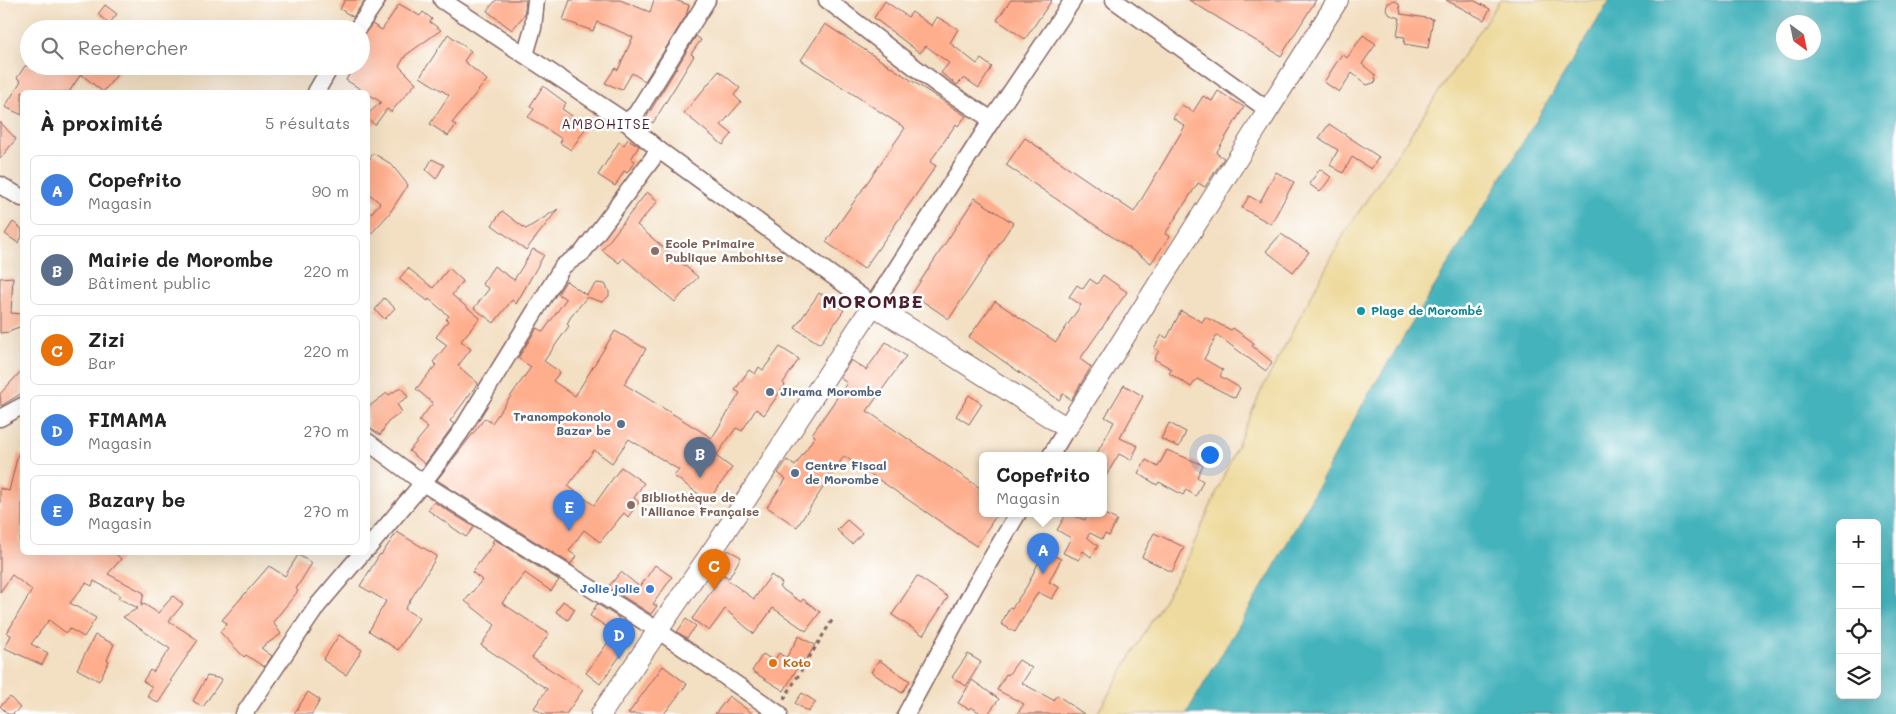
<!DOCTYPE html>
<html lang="fr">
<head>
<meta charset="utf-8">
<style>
  body { margin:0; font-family:Mali,sans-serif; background:#f2f2f2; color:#222 }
  .controls { position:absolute; right:15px; bottom:15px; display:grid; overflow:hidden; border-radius:8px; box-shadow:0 5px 20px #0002 }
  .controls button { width:45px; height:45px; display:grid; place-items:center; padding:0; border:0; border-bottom:1px solid #e0e0e0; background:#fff; color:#222; font:25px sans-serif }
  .compass { position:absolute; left:1776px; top:15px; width:45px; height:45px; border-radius:50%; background:#fff; box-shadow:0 5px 20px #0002; rotate:147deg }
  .you { position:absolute; left:1209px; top:454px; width:18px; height:18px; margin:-12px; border:4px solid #fff; border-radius:50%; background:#1a73e8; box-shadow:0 0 0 8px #1a73e833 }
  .badge { display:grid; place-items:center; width:32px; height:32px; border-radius:50%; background:#d1495b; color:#fff; font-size:16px; font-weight:700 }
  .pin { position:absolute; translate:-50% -41px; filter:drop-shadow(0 1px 2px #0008) }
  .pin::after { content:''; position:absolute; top:26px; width:18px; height:15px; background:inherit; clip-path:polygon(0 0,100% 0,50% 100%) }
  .popup { position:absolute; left:979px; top:452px; width:128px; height:65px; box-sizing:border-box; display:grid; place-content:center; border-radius:8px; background:#fff; filter:drop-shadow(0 1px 4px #0005); font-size:16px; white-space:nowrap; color:#767676 }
  .popup b { font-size:19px; color:#222 }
  .popup::after { content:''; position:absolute; left:50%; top:100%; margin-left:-10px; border:10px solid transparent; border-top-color:#fff }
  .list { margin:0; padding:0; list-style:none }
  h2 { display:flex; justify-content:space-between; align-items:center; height:65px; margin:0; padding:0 20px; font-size:21px }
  h2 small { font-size:16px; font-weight:400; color:#767676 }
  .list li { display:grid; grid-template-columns:32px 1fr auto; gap:15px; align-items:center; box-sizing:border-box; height:70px; margin:0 10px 10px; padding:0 10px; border:1px solid #e0e0e0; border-radius:8px }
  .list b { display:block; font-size:19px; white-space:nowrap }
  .list p { margin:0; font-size:16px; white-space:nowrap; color:#767676 }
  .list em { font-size:16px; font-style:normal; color:#767676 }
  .icon { flex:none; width:28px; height:28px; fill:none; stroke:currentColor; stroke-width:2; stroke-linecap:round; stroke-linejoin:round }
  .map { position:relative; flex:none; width:1896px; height:714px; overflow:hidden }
  .search { position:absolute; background:#fff; box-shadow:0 5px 20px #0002; left:20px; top:20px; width:350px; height:55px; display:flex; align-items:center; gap:12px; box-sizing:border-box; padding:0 18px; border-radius:28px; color:#767676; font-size:19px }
  .panel { position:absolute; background:#fff; box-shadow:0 5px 20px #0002; left:20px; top:90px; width:350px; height:465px; border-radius:8px }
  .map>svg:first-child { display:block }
  .sand { fill:#eeda9e; stroke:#9c7c64 }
  .water { fill:#44b3bc; stroke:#476974; fill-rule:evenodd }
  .building { fill:#feae8d }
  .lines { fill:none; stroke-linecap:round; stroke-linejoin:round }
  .minor-casing { stroke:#856260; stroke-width:19 }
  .tertiary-casing { stroke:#856260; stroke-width:22 }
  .path { stroke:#856260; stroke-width:3; stroke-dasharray:4 4; stroke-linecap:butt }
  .minor { stroke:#fff; stroke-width:16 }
  .tertiary { stroke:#fff; stroke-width:20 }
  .education-dot { fill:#8d6e63; stroke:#fff; stroke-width:2 }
  .culture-dot { fill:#0f9aa8; stroke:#fff; stroke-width:2 }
  .service-dot { fill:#5c6f8a; stroke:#fff; stroke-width:2 }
  .shop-dot { fill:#3f7fe0; stroke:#fff; stroke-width:2 }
  .food-dot { fill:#e8710a; stroke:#fff; stroke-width:2 }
  .labels { text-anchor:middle; stroke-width:5; stroke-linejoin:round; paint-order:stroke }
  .education-label { font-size:12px; font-weight:bold; fill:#785e54; stroke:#fff; text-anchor:start }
  .culture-label { font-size:12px; font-weight:bold; fill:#0d838f; stroke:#fff; text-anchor:start }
  .service-label { font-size:12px; font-weight:bold; fill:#4e5e75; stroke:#fff; text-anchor:start }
  .shop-label { font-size:12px; font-weight:bold; fill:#366cbe; stroke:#fff; text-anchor:end }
  .food-label { font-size:12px; font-weight:bold; fill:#c56008; stroke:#fff; text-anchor:start }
  .neighbourhood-label { font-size:14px; letter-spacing:1px; fill:#4a1f2b; stroke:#fff }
  .district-label { font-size:18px; font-weight:bold; letter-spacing:1px; fill:#4a1f2b; stroke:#fff }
</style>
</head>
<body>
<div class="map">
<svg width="1896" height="714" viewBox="0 0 1896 714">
  <rect width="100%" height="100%" fill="#fff"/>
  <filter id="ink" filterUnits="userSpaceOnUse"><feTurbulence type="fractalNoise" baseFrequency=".02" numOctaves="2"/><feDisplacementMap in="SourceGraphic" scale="10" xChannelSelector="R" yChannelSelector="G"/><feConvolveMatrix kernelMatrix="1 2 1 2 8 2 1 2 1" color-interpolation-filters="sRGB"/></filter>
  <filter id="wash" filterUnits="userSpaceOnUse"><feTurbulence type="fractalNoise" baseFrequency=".0096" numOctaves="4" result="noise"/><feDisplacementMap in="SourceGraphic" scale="20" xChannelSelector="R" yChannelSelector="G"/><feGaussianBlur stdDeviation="1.12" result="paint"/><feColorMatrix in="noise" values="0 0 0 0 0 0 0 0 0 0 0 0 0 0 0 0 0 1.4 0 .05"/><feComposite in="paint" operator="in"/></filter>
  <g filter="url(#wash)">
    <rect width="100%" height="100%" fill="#f3dfc2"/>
    <!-- sand -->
    <path class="sand" d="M1500,0H1610L1364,402L1273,569L1186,714H1097L1185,564L1262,389L1344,234Z"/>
    <!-- water -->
    <path class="water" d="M1610,0H1896V714H1186L1273,569L1364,402ZM1784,22H1814V52H1784ZM1840,523H1877V695H1840Z"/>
    <g id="blocks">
      <!-- building -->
      <g class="building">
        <path d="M345,0H365L353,17L340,9Z"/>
        <path d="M496,0H526L524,15L512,30L487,11Z"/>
        <path d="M570,0H620L650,12L654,0H675L689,5L686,16L645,81L632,73L622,90L605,83L615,68L618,70L633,37L597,22L593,31L563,20Z"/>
        <path d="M1011,0H1052L1025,39L997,20Z"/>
        <path d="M1189,0H1316L1281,56Z"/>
        <path d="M1446,0H1473L1490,9L1484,20Z"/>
        <path d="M885,1L908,17L912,12L932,26L937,17L958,29L950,43L977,64L981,59L992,67L979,88L964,78L957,85L941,73L949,63L926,46L920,53L874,18Z"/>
        <path d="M1395,1L1399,4L1401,14L1433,19L1428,48L1404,44L1405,37L1397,36L1400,18L1390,15L1386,9L1388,3Z"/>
        <path d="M399,4L420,16L423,12L432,19L430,22L441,30L406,55L399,66L416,83L391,112L387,109L375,125L368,119V114L381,102L346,80L354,66H361V38L372,24L382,30Z"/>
        <path d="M105,5L117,14L109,24L98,14Z"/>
        <path d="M825,24L966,116L958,126L956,124L930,162L936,166L864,269L826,242L905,128L801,60Z"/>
        <path d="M448,34L471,51L464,61L487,80L452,123L456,125L448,136L430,124L449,95L420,77Z"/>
        <path d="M1363,35L1376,44L1362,64L1375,75L1376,82L1367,85L1352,73L1339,92L1324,82L1342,54L1347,58Z"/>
        <path d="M696,36L701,40L691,54L694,56L653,123L646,118Z"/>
        <path d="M25,66H124L103,92L81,74L69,92H22V115L5,107L21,81L17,78Z"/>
        <path d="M719,71L740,88L734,95L741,102L721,125L732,134L723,145L684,113Z"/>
        <path d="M543,86L566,103L562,109L587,126L571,150L560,143L562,139L528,117L534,109L530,106Z"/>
        <path d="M1218,91L1244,107L1216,153L1224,158L1205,187L1198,183L1165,234L1170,236L1151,263L1006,165L1025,138L1134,212L1185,126L1173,118L1182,105L1193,112L1203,96L1212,101Z"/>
        <path d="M0,122L16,139L0,159Z"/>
        <path d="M1329,124L1379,157L1371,169L1352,157L1343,173L1330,165L1338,150L1319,138Z"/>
        <path d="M628,139L639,146L631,159L635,161L627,173L624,171L615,186L598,175L619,142L624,145Z"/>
        <path d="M373,153L391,164L408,185L389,214L368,237V217L380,203L368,193V162Z"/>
        <path d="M432,159L444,165L436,179L426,170Z"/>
        <path d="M1320,169L1331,177L1320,192L1309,184Z"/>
        <path d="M1276,172L1294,182L1271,224L1242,208L1249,196L1260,202Z"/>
        <path d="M647,192L658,201L637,225L698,277L675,302L623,258L619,263L602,250Z"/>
        <path d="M975,198L1013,223L949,319L912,294Z"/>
        <path d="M558,209L526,250L492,225L502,211L526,229Z"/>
        <path d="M13,222L22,229V237L18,243L5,234Z"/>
        <path d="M1281,234L1309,252L1293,272L1266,251Z"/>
        <path d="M533,249L544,255L516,304L512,300L494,323L474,308L489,289L482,284L494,266L514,280Z"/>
        <path d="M408,268L433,288L449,268L463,281L452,295L480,318L461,341L471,349L458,366L478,383L450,421L454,424L452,427L425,464L409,451L428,428L419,421L433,403L416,389L436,365L433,362L447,345L436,337L448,321L446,319L449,316L429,299L428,301L399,279Z"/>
        <path d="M1103,275L1127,292L1080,359L1091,367L1071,400L1063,394L1059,400L969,337L995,301L1056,342L1081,305L1069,297L1077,285L1083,289L1090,279L1097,284Z"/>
        <path d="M13,277L11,313L22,314V326L11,330L10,332L0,333V278Z"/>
        <path d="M566,281L586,295L597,283L605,284L609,291V296L602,302L587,297L570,318L567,324L569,326L544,361L560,372L553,381L575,396L615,331L646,349L624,384L712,438L740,393L735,390L749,370L755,374L759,367L763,370L780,347L799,359L783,383L785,385L764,415L756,409L742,431L736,428L716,456L732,468L708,501L674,476L679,470L629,439L612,463L594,450L568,486L594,505L621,467L644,483L634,498L639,502L628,517L624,513L600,542L584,530L569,551L576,556L571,564L437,480L485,418L492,423L531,367L518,358L537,328L543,332L566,299L558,294Z"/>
        <path d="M819,293L844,310L820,344L795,328Z"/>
        <path d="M384,298L395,308L385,319L375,310Z"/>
        <path d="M1181,311L1202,322L1205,317L1231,330L1233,328L1254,343L1252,346L1272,362L1266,371L1217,335L1204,359L1223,370L1220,376L1240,388L1235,398L1197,379L1191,387L1169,373L1172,369L1154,359L1159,351L1154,348L1162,335L1167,338Z"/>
        <path d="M886,342L906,356L867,411L983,490V513H998L976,546L844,456L797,527L767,507L786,479L778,473L787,460L795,466L815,436L812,434L847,383L840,378L851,360L866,370Z"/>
        <path d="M22,370V393L1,406L0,394Z"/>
        <path d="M1124,385L1143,396L1120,438L1138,446L1131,460L1119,454L1103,481V455H1096L1114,422L1105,417Z"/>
        <path d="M401,387L408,397L397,404L402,412L388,422L380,435L368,427V407L387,393L389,395Z"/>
        <path d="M969,395L982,404L969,424L956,416Z"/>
        <path d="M1169,423L1186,432L1179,447L1161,439Z"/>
        <path d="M1167,450L1203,465L1197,477L1203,481L1196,496L1186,490L1183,495L1159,482L1157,485L1138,473L1146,460L1158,467Z"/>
        <path d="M18,454H22V534L19,541L22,544V552H114L121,559L108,574L144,593L141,606L144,604L158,613L173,596L183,604L169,621L198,640L170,681L172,682L158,703L147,696L152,687L143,681L150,670L153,672L170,649L123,617L138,608L118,598L120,595L94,581L92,586L86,583L70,603L96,618L84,637L70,629L66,633L49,620L31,644L48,653L42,665L5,648L11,635L7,633L32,590L12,575L0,592V488L9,491Z"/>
        <path d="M434,502L474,527L466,537L428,510Z"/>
        <path d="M1067,513L1085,520L1089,513H1102L1117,520L1109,536L1105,534L1102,539L1090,533L1087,537L1098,546L1091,557L1083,551L1079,560L1063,553L1071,538L1057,530Z"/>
        <path d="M847,520L862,533L852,544L837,530Z"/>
        <path d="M397,532L437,556L405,609L419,618L398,650L369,631L386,601L360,586L380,554L381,555Z"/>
        <path d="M1154,533L1184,547L1172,572L1142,557Z"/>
        <path d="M494,539L559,580L551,591L525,573L502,603L549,634L532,658L583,690L566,714H543L534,708L547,689L481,645L495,625L465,601L482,580L472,572L494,543L492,542Z"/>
        <path d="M728,550L741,557L729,578L716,570Z"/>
        <path d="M1044,551L1061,559L1049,582L1059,587L1052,599L1038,592L1015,632L1001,624L1010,607L1012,608L1027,586Z"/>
        <path d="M298,555L312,563L296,589L298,591L273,622L281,634L261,648L272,656L264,667L246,655L244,657L220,632L227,623L222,620L269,566L285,576Z"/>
        <path d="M655,565L672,577L653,604L657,606L651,614L608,587L621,572L640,587Z"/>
        <path d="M771,575L782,583L779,587L801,602L803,599L820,612L806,631L773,608L754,634L725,609L709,631L692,619L722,576L754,599Z"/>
        <path d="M917,576L948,597L923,635L892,615Z"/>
        <path d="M563,601L575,609L568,620L556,612Z"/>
        <path d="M597,604L619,618L612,630L590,616Z"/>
        <path d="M686,619L696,626L687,638L677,632Z"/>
        <path d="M614,634L630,642L600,684L586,673Z"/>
        <path d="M95,635L114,644L107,660L109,661L99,681L77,669Z"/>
        <path d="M339,635L362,650L346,675L323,660Z"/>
        <path d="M799,636L815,645L803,665L800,663L784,691L752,671L763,654L774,661L779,653L786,658Z"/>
        <path d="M968,654L981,662L966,686L952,677Z"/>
        <path d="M879,660L910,681L902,693L871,672Z"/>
        <path d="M1019,660L1032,668L1022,683L1053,700L1057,695L1084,714H1017L1024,704L997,690L1006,674L1008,675Z"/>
        <path d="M663,666L687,684L664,714H628Z"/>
        <path d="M207,676L222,679L203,707L193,701Z"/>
        <path d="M972,680L999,699L988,714H982L971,707L969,709L958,703Z"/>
        <path d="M308,692L320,700L312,714H294Z"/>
        <path d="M802,693L816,702L808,712L795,703Z"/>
        <path d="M729,696L753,714H715Z"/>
        <path d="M10,697L20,708L13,714H8L0,706Z"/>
      </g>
    </g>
  </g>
  <g filter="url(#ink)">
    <use href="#blocks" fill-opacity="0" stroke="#856260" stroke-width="1"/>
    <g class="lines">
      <!-- minor casing -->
      <g class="minor-casing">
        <g id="minor">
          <path d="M442,0L626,122L659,150L873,305L992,120L1073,0"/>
          <path d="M827,0L938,85L992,120"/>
          <path d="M1114,0L1268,110"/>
          <path d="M357,29L377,0"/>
          <path d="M525,55L533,28L536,0"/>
          <path d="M316,92L331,66"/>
          <path d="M626,122L636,114L707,0"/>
          <path d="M0,185L22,198"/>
          <path d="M0,418L22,406"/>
          <path d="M368,442L423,483L659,631L779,714"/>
          <path d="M1051,455L1067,428"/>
          <path d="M368,548L423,483L460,433L563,266L582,253L659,150"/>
          <path d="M244,714L318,605L363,552"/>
          <path d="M906,714L975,586L1018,513"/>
        </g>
      </g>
      <!-- tertiary casing -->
      <g class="tertiary-casing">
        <path id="tertiary" d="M601,714L721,538L873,305L1067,428L1338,0"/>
      </g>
      <!-- path -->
      <path class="path" d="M784,699L834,617"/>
      <!-- minor -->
      <use href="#minor" class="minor"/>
      <!-- tertiary -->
      <use href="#tertiary" class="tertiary"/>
    </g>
  </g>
  <!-- markers -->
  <g class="education-dot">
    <circle cx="655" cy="251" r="5"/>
    <circle cx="631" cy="505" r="5"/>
  </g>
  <circle class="culture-dot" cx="1361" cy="311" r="5"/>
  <g class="service-dot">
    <circle cx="770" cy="392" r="5"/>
    <circle cx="621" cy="424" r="5"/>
    <circle cx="795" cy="473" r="5"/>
  </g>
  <circle class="shop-dot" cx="650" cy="589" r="5"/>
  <circle class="food-dot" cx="773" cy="663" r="5"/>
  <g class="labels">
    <!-- education labels -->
    <g class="education-label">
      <text x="665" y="248">Ecole Primaire<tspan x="665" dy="14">Publique Ambohitse</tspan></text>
      <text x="641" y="502">Bibliothèque de<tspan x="641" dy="14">l'Alliance Française</tspan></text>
    </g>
    <!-- culture labels -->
    <g class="culture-label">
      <text x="1371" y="315">Plage de Morombé</text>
    </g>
    <!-- service labels -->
    <g class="service-label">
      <text x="780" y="396">Jirama Morombe</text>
      <text x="611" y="421" text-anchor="end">Tranompokonolo<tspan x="611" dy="14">Bazar be</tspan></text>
      <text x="805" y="470">Centre Fiscal<tspan x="805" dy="14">de Morombe</tspan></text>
    </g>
    <!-- shop labels -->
    <g class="shop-label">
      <text x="640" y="593">Jolie jolie</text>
    </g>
    <!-- food labels -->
    <g class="food-label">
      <text x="783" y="667">Koto</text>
    </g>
    <!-- neighbourhood labels -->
    <g class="neighbourhood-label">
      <text x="606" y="129">AMBOHITSE</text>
    </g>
    <!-- district labels -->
    <g class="district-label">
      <text x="873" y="308">MOROMBE</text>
    </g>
  </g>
</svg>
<div class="controls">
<button>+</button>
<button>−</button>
<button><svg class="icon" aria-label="locate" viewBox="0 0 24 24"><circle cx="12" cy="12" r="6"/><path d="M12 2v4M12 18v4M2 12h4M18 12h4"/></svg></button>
<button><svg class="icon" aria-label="layers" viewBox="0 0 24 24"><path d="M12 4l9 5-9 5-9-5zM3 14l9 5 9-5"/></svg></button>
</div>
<svg class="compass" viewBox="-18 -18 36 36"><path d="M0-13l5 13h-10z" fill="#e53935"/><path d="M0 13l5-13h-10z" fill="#767676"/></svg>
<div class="you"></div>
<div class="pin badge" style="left:1043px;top:574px;background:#3f7fe0">A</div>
<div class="popup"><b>Copefrito</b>Magasin</div>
<div class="pin badge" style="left:700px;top:478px;background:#5c6f8a">B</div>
<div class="pin badge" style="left:714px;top:590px;background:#e8710a">C</div>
<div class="pin badge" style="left:619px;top:659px;background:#3f7fe0">D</div>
<div class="pin badge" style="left:569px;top:531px;background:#3f7fe0">E</div>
<div class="search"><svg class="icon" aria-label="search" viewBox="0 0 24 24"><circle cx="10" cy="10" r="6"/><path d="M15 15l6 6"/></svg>Rechercher</div>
<section class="panel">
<h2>À proximité<small>5 résultats</small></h2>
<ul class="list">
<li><span class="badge" style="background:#3f7fe0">A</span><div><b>Copefrito</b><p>Magasin</p></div><em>90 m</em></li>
<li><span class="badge" style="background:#5c6f8a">B</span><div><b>Mairie de Morombe</b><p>Bâtiment public</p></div><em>220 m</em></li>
<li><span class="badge" style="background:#e8710a">C</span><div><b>Zizi</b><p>Bar</p></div><em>220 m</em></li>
<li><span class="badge" style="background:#3f7fe0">D</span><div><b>FIMAMA</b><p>Magasin</p></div><em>270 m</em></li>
<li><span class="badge" style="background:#3f7fe0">E</span><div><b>Bazary be</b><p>Magasin</p></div><em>270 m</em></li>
</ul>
</section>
</div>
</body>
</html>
